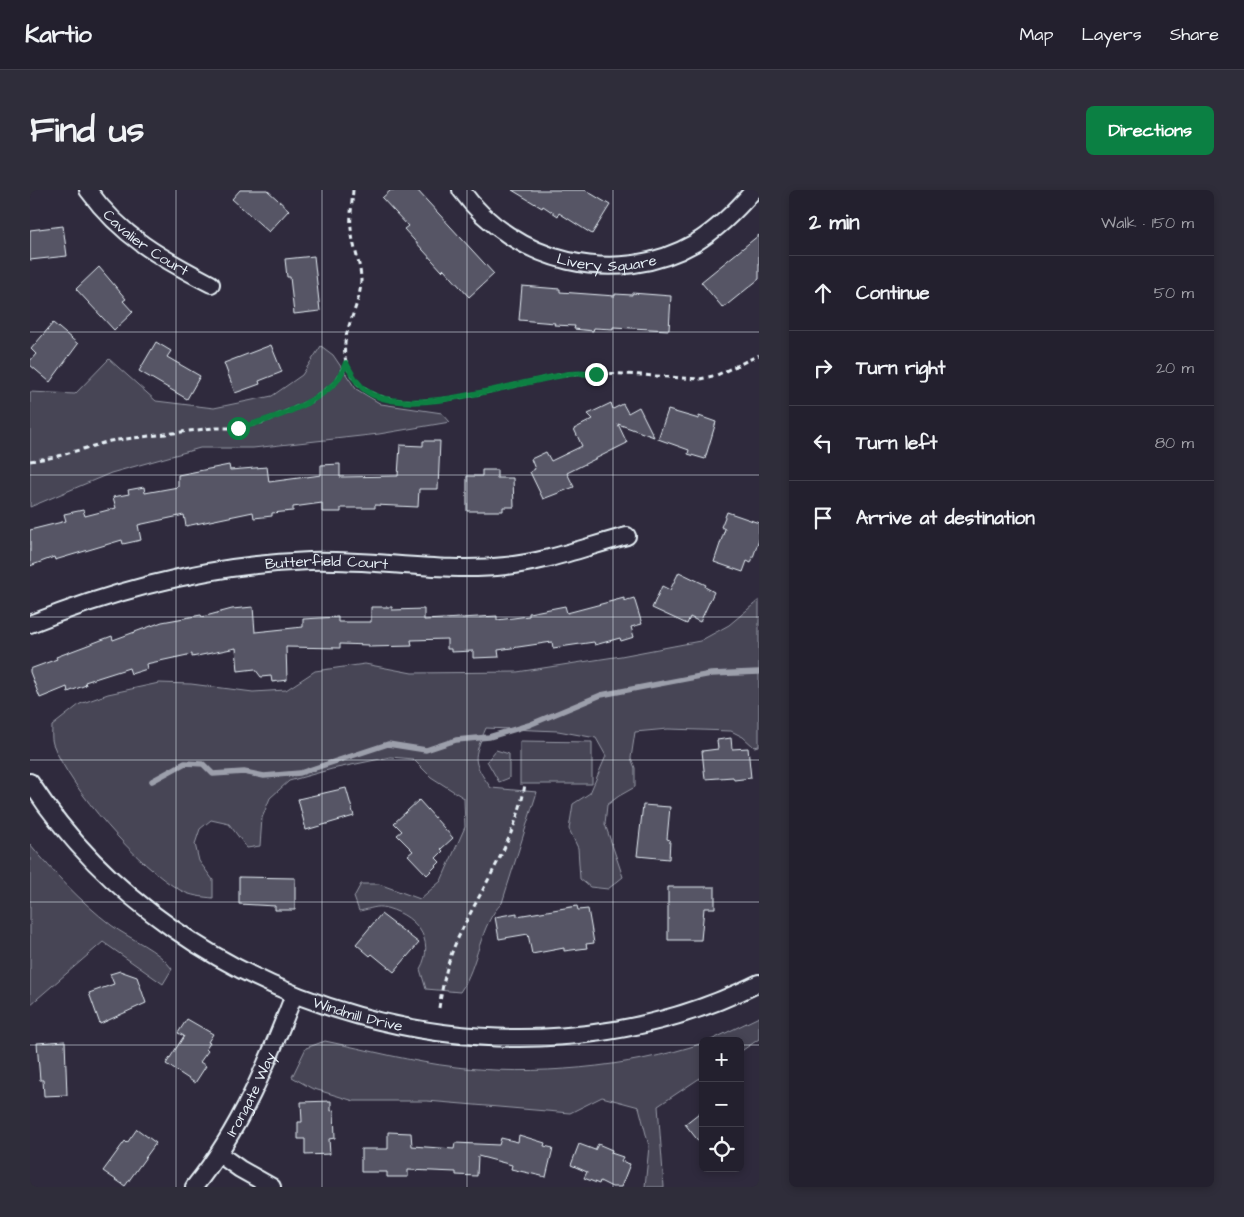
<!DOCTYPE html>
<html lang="en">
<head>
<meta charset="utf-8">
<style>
  body { margin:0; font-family:"Architects Daughter",sans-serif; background:#2f2d3a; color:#f1f3f6 }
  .controls { position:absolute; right:15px; bottom:15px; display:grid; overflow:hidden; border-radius:8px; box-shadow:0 2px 8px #0003 }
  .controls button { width:45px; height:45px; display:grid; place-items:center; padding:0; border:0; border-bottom:1px solid #403e4a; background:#23202e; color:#f1f3f6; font:25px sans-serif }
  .stop { position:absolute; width:15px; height:15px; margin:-11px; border:4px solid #0b8043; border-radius:50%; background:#fff }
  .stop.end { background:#0b8043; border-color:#fff; box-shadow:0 1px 5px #0008 }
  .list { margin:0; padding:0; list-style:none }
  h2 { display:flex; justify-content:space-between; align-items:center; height:65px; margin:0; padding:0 20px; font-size:21px }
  h2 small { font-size:16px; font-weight:400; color:#a3a3aa }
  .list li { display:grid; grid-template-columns:32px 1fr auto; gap:15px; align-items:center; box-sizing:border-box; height:75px; padding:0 20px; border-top:1px solid #403e4a }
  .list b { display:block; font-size:19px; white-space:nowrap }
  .list em { font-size:16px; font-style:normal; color:#a3a3aa }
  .icon { flex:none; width:28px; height:28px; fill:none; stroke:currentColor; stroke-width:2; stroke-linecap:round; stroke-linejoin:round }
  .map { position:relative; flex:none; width:729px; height:997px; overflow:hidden; border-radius:8px }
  header { display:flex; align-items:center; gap:30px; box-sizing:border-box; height:70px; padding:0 25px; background:#23202e; border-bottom:1px solid #403e4a }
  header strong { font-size:24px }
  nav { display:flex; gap:28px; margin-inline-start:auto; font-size:18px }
  .intro { display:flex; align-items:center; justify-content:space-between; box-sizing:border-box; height:120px; padding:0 30px }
  h1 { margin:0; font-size:35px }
  .button { padding:12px 22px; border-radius:8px; background:#0b8043; color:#fff; font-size:18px; font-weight:700 }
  main { display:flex; gap:30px; padding:0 30px }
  aside { flex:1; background:#23202e; border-radius:8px; box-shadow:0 2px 8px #0003 }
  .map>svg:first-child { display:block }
  .green { fill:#464455; stroke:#979aa6 }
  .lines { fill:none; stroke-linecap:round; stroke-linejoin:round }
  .stream { stroke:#9c9fab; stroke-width:5.5 }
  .building { fill:#575565; stroke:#e8f1f8 }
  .street-casing { stroke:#e8f1f8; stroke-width:20 }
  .path { stroke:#e8f1f8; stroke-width:3; stroke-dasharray:5 4; stroke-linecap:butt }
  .street { stroke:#2f2a3d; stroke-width:16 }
  .route { stroke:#0b8043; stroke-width:6 }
  .grid { fill:none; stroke:#e8f1f8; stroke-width:1; stroke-opacity:0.55 }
  .labels { text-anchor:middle; stroke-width:4.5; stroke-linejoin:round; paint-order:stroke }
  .street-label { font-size:15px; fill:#e8f1f8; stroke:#2f2a3d }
</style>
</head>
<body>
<header>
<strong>Kartio</strong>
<nav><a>Map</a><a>Layers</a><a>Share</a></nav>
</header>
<div class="intro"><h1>Find us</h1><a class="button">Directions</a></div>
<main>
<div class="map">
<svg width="729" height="997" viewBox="0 0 729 997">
  <rect width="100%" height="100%" fill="#2f2a3d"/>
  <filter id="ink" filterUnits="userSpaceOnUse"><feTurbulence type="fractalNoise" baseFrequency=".02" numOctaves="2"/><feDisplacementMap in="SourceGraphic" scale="10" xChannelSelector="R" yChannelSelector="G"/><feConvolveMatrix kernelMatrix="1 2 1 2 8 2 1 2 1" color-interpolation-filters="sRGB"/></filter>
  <g filter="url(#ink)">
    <!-- green -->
    <g class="green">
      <path d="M291,156L303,165L326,199L351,214L412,223L420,232L349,244L223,258H170L81,283L0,317V202L45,204L79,169L126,211L184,218L242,206L272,185Z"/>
      <path d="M729,410V556L724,557L713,547L701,541L638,539L605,542L601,568L605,578V597L589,606L577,615L575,634L593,687L578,699L560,697L550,689L548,658L539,639L543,614L560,603L576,566L566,548L528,541L456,538C443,569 441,570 461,598L507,602L472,713C449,735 449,775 430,802L396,799L390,779C407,749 384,723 352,717C346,716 336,720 329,721L324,707L331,694H349L390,709L411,691L435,637L434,608L401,587L383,569L360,567L302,579L259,591L240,608L232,628L230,656L217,658L199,634L181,630L170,639L165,654L169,671L183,690V708C173,707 160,706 150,700C110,679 39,597 23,554C21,549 22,541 22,536L50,514L78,504L129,493L161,494L223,502L256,500L285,481L335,474L382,483L487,482L591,466L670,451L699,435Z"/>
      <path d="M490,551L562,552V594H490Z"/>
      <path d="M466,560L479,564V588L469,592L457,571Z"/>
      <path d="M0,654C24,683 50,711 81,735C101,750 128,759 142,779L133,794L73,752L0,815Z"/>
      <path d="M729,827V849L710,862V851H679Z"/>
      <path d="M295,851C338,860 382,872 426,877C503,886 599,878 673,853V886L628,916L634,997H615L619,956L609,917L572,907L540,923L397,911H324L281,898L262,887L276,858Z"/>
    </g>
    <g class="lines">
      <!-- stream -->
      <path class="stream" d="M122,591L155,573L173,574L183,584L214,582L234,586L270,583L358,554L396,560L426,550L459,547L499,535L571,505L681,484L729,482"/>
    </g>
    <!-- building -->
    <g class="building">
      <path d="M210,0H237L259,20L239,42L202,9Z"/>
      <path d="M361,0H387L464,84L439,107L414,79L412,81L374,39L378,36L352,8Z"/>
      <path d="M482,0H555L580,15L562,44L529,23L528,26L513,16L512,18Z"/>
      <path d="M33,36L37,66L0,70V40Z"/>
      <path d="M729,45V89L693,118L671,92Z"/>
      <path d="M284,66L290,121L264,124L260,87H257L255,69Z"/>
      <path d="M69,77L96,109L93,111L103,122L84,140L46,99Z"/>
      <path d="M492,96L530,99V102L585,106V104L602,105V103L641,106L639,140L583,137V139L564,138L563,141L544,139L545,136L524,135L525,133L489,130Z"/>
      <path d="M23,133L48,154L20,192L0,175V171L6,164L1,159Z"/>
      <path d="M126,152L141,161L137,167L170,186L157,209L109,181Z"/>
      <path d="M241,155L252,182L229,191L230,194L205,203L194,173Z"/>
      <path d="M581,213L583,219L593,214L598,223L609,217L624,247L588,234L597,253L537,283L544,297L513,309L500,282L505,279L501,269L516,262L521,271L552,256L544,239L563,229L558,224Z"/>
      <path d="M638,220L669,229V226L686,232L675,269L658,264L659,260L628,249Z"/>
      <path d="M393,251H410L408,299H389L388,317L345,315V318H311V322H292V313L263,317V321L242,323V326L224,328L223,322L156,336L154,325L108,335L111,350L93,354L92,350L25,370L24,367L0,376V340L36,331L34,324L53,320L55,326L86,318L83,307L99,304L98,300L114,297L115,303L148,297V285L199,275L200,280L237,277L239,292L291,285V275L310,274V287L368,286L370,255L393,256Z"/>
      <path d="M452,280H467V288H483L484,317H473V321H437V286H452Z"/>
      <path d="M697,322L729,333V350L721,373L717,371L713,382L684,372L695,339L691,337Z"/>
      <path d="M649,382L676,395L675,397L684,402L670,432L660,427L657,434L622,418L632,396L640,400Z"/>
      <path d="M594,408V411L604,408L612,434L601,437L604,447L591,451L590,448L565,455L564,452L523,458L522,452L468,460L469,467L443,468V461L421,462V459H417V449L381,450L382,456L339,457V455L310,454V458L256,457L257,490L242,492L241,486L231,487L225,479L208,481L206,458L162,467V464L116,474L117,479L101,484L99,478L55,492L56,495L38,502L37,497L10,508L0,482V479L27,469L26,467L82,446L83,450L132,432L171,425L172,427L202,419L223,417L225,442L273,437V429L308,427V432H341V417H362V420L394,419V430L467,426V430L499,426V423L535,416L537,423Z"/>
      <path d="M701,548L702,559L718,558L721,588L704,590L703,587L675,589L672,561L688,559L687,550Z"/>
      <path d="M316,598L324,626L276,640L268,609Z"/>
      <path d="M389,610L423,648L411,659L413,661L406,668L410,672L397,685L378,665L383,661L367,645L372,641L364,633Z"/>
      <path d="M613,615L640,617L637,649L640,650L639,669L607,666Z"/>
      <path d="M209,687L265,688V720H245V716L209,714Z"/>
      <path d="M638,697H685V718H674L671,750H638Z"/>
      <path d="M547,716L548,720L558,719L564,753L556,754L557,758L534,761V758L502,764L498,744L469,749L465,727L487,723V726Z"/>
      <path d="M351,724L389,753L364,782L342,764L340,766L326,754Z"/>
      <path d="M90,781L107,787L116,813L70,834L59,803L84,794L80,784Z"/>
      <path d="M157,829L183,844L178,852L180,853L176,859L178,861L170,872L176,876L165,893L136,874L154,846L148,843Z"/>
      <path d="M35,851L37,905L14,906L13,890H10L7,853Z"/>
      <path d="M301,911V921L304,920L305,948L299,949L300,964L275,965V949H268V932H272L271,912Z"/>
      <path d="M673,920V957L655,934Z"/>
      <path d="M107,939L126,953L95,996L73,981L95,951L97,953Z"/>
      <path d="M358,942L381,943L382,956L424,959L425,953L469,955L471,948L488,952L489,945L515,953L514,956L523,958L516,987L481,979L482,975L448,966L447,986L426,985V982L378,980V987H357V982H331V959H358Z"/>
      <path d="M549,954L565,960L568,954L582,960L581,963L593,967L591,971L600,974L591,997H582L570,991L569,994L554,988L557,982L541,975Z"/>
    </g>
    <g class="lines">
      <!-- street casing -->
      <g class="street-casing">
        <g id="street">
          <path id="s1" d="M58,0C92,47 131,68 181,94"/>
          <path id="s2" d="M431,0C483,72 586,99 665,53C688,39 706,21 724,0"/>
          <path id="s3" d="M0,434C88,399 184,374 280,371C345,369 411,383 476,376C517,372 558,356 597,346"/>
          <path id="s4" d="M0,592C150,823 482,917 729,793"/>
          <path d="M189,964L210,979L242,997"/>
          <path id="s5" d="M164,997C210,940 238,872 264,805"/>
        </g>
      </g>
      <!-- path -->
      <g class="path">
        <path d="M323,0C322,16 319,30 322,45C324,60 331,75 331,90C331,119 307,145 317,175C341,248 487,189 541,184C583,181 628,187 670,189L687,185L729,165"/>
        <path d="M0,271L25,267L80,251L183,238H208L233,232L283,210L306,192L316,174"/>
        <path d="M409,818C413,792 418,767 430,744C453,695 487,648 495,594"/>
      </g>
      <!-- street -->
      <use href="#street" class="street"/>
    </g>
  </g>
  <g class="lines" filter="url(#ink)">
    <!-- route -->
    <path class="route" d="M208,238C240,230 280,217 305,193C310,188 313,180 316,173C323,187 331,201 346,206C394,225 488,191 540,184C548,183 558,184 566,184"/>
  </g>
  <!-- grid -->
  <path class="grid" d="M146,0V997M292,0V997M437,0V997M583,0V997M0,142H729M0,285H729M0,427H729M0,570H729M0,712H729M0,855H673M710,855H729"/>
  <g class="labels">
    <!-- street labels -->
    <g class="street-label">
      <text dy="5" stroke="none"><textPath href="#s1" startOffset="79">Cavalier Court</textPath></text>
      <text dy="5" stroke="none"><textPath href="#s2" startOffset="170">Livery Square</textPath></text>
      <text dy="5" stroke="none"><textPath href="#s3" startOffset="305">Butterfield Court</textPath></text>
      <text dy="5" stroke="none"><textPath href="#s4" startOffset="411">Windmill Drive</textPath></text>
      <text dy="5" stroke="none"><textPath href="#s5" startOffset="109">Irongate Way</textPath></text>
    </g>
  </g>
</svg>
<div class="controls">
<button>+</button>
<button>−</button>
<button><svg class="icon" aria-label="locate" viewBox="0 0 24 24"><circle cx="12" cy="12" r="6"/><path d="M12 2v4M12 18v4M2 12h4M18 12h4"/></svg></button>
</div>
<div class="stop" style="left:208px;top:238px"></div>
<div class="stop end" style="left:566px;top:184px"></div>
</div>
<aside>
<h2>2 min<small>Walk · 150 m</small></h2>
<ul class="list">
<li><svg class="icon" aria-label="ahead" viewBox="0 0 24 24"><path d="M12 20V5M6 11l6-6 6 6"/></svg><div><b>Continue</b></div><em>50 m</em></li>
<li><svg class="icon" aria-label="right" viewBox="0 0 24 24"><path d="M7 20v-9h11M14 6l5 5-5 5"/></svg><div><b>Turn right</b></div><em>20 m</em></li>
<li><svg class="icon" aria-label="left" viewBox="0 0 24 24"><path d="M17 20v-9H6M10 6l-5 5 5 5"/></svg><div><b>Turn left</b></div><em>80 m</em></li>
<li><svg class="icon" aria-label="arrive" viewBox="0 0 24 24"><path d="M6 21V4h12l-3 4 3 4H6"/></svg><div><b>Arrive at destination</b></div></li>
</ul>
</aside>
</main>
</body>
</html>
